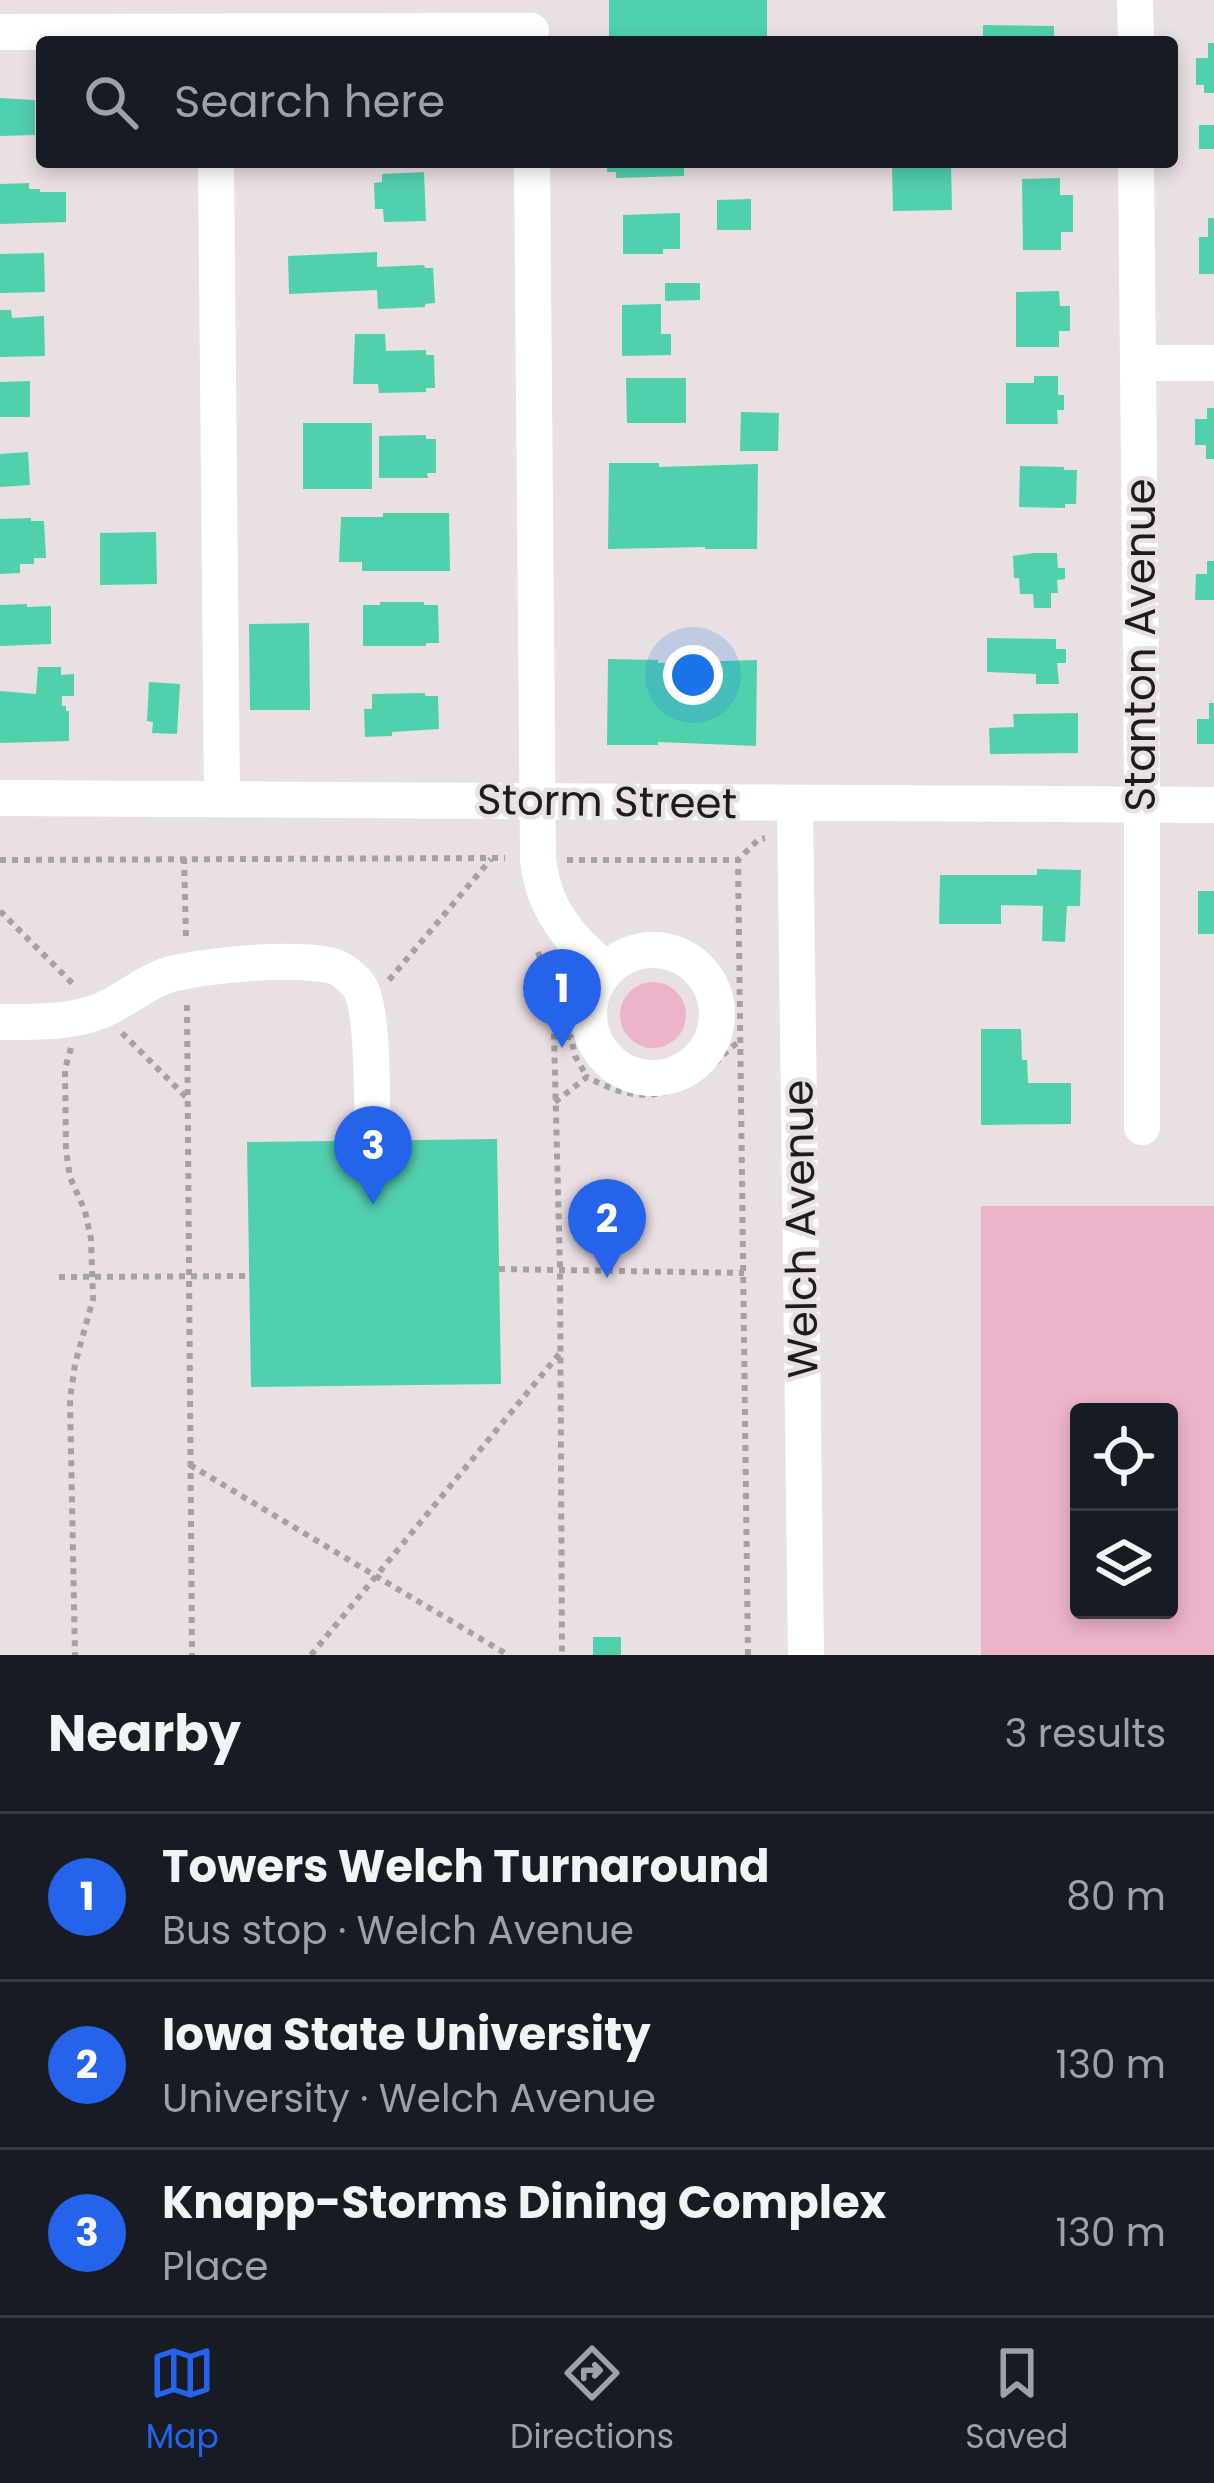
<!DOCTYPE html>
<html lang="en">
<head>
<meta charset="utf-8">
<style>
  body { margin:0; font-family:Poppins,sans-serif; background:#242831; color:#f1f3f6 }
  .controls { position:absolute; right:36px; bottom:36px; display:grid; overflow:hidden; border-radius:12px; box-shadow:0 6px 18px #0003 }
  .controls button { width:108px; height:108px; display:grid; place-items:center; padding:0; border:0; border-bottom:3px solid #363941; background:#171b24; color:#f1f3f6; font:60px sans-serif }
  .you { position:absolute; left:693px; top:675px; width:42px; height:42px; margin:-30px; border:9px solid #fff; border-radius:50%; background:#1a73e8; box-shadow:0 0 0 18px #1a73e833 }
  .badge { display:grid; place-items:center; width:78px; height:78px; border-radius:50%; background:#2563eb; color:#fff; font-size:39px; font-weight:700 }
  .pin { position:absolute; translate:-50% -99px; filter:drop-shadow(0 3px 6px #0008) }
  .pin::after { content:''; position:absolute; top:63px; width:42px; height:36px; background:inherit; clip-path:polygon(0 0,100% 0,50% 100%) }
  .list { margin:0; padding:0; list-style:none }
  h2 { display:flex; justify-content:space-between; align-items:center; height:156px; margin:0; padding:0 48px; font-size:51px }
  h2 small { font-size:39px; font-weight:400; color:#9ea1a6 }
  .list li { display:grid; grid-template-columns:78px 1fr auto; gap:36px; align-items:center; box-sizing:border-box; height:168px; padding:0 48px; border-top:3px solid #363941 }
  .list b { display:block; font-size:45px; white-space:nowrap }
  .list p { margin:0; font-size:39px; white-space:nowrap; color:#9ea1a6 }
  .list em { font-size:39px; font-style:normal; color:#9ea1a6 }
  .icon { flex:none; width:66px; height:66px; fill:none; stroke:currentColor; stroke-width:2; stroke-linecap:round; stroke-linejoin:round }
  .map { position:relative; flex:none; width:1214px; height:1655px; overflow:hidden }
  .search { position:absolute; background:#171b24; box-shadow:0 6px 18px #0003; left:36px; right:36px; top:36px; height:132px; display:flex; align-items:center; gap:30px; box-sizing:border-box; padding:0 42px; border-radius:12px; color:#9ea1a6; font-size:45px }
  .sheet { height:660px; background:#171b24 }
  nav { display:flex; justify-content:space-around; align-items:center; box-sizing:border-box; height:168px; border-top:3px solid #363941; background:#171b24; font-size:33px; color:#9ea1a6 }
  nav a { display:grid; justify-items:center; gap:6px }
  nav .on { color:#2563eb }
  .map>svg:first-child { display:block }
  .green { fill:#edb3cb; fill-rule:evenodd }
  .building { fill:#51d0ad }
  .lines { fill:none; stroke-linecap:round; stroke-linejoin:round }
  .path { stroke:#a8a1a3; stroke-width:6; stroke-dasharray:6 6; stroke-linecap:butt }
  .minor { stroke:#fff; stroke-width:36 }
  .labels { text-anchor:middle; stroke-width:9; stroke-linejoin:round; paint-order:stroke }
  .street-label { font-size:42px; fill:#1e1b1c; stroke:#e9e0e3 }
</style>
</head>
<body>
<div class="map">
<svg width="1214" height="1655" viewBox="0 0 1214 1655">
  <rect width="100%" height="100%" fill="#e9e0e3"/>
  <!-- green -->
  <g class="green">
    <circle cx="653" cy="1015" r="33"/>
    <path d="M981,1206H1214V1655H981ZM1079,1412H1169V1610H1079Z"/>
  </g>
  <!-- building -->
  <g class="building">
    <rect x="609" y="0" width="158" height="42"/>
    <path d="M983,25L1054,26V42H983Z"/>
    <path d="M1208,43H1214V93H1204V85H1196V58H1208Z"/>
    <path d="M0,98L35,100V135L0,136Z"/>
    <rect x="1199" y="125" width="15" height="24"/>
    <path d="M607,162H684V176L616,178V172H607Z"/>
    <path d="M951,165L952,210L893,211L892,166Z"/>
    <path d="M424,172L426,221L384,222L383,209H375L374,183L382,182V174Z"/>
    <path d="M1060,178V195H1073V232H1061V250H1023L1022,179Z"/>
    <path d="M29,183V189H40V192H66V222L0,224V184Z"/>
    <path d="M751,199V230H717V200Z"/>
    <path d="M680,213V249H663V254H623V215Z"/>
    <path d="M1208,218H1214V274H1199V237H1208Z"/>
    <path d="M377,252V267L424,265L425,268H433L435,303L425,304V307L378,309L377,290L289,294L288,256Z"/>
    <path d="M44,253L45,292L0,293V254Z"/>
    <path d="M665,283H700V300L665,301Z"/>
    <path d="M1059,291L1060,306H1070V331H1059V347H1016V292Z"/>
    <path d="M661,304V334H671V355L622,356V305Z"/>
    <path d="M0,310H11L12,318L44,316L45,356L0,357Z"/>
    <path d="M355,334H385L386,351L426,350V355H434L435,388H426V392L379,393L378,384H353Z"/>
    <path d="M1034,376H1058V395H1064V410H1057L1058,424H1006V383H1034Z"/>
    <path d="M626,378H686V423H627Z"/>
    <path d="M30,381V417H0V382Z"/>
    <path d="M1207,408H1214V459H1206V445H1195V419H1207Z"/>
    <path d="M741,412L779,413L778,451H740Z"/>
    <rect x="303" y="423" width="69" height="66"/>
    <path d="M426,435V439H436V473H427L428,478H379V436Z"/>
    <path d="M28,452L30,485L0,487V454Z"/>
    <path d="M609,463H659V467L758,464L757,549H705V547L608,549Z"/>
    <path d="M1020,466L1064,467V470H1077L1076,504H1065V508L1019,507Z"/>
    <path d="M383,513H449L450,571H362V562H339L341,517H383Z"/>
    <path d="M31,518V521H44L46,558H34V564H20V573L0,574V519Z"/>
    <path d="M156,532L157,584L100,585V533Z"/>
    <path d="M1034,553H1057L1058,568H1065V579L1057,580L1058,593H1051V608H1034L1033,594H1020L1019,578H1014L1013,556Z"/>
    <path d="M1207,561H1214V600H1195L1196,574H1207Z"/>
    <path d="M380,602H424V605H438L439,643H426V646H363V605H380Z"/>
    <path d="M27,604V607L51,606V644L0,646V605Z"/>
    <path d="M309,623L310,710H250L249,624Z"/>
    <path d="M987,638L1056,639V649H1066V663H1057L1059,684H1036V674L987,672Z"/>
    <path d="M608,659L658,660V663L757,660L756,746L658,742V745H607Z"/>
    <path d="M38,667H61V675L74,674V696H62V706H66V711H69V741L0,743V691L36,694Z"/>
    <path d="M149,682L180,684L177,734L152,733L153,722L147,721Z"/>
    <path d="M425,693V696H438L439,729L392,732V736L365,737L364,709H372V694Z"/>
    <path d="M1209,703H1214V744H1197V719H1209Z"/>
    <path d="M1078,713V753L990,754L989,728L1014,727L1013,714Z"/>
    <path d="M1037,869L1081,870L1080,906H1067L1065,942L1042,941L1043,906L1001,905V924H939L940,875H1037Z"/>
    <rect x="1198" y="891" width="16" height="43"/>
    <path d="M981,1029H1021L1022,1060H1027L1028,1083H1071V1124L981,1125Z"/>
    <path d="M497,1139L501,1384L251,1387L247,1142Z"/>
    <rect x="593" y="1637" width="28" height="18"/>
  </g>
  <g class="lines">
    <!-- path -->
    <g class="path">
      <path d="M184,858L186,937"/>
      <path d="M0,860L505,858"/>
      <path d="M567,860H738"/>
      <path d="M0,911L74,985"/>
      <path d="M538,952L553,996L560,1270L562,1655"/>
      <path d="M389,980L491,859"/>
      <path d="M187,1005L192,1655"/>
      <path d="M122,1033L187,1098"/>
      <path d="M554,1036L571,1037L575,1056L587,1077"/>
      <path d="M71,1048L65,1069L66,1150L70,1177L85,1211L91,1239L93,1299L75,1364L70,1399L75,1655"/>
      <path d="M555,1102L587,1077C631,1101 664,1102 705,1072C720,1061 724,1051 742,1040"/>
      <path d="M499,1269L744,1273"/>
      <path d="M59,1277L249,1276"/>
      <path d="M190,1465L508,1655"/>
      <path d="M311,1655L560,1353"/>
      <path d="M748,1655L738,860L758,840L765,838"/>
    </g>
    <!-- minor -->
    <g class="minor">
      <path d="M1135,0L1136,42"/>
      <path d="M0,32L531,31"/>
      <path d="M216,162L222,799"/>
      <path d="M532,162L538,859C543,908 569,940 606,969"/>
      <path d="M1136,162L1142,776V1127"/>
      <path d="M1138,363H1214"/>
      <path d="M0,798L1214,805"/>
      <path d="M795,804L806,1655"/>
      <circle cx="653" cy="1014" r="64"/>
      <path d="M0,1022C32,1022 70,1023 100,1011C123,1002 142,984 165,976C198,965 307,955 338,968C344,971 355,980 359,986C375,1009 371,1108 373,1140"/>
    </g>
  </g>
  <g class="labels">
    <!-- street labels -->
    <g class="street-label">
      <text transform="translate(1140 645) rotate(-90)" y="15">Stanton Avenue</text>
      <text transform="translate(607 801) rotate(1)" y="15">Storm Street</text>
      <text transform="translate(800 1229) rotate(-91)" y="15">Welch Avenue</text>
    </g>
  </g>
</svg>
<div class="controls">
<button><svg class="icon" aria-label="locate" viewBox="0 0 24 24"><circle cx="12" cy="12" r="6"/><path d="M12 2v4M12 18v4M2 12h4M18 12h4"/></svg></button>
<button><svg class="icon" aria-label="layers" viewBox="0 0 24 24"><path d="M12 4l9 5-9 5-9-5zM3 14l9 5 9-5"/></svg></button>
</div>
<div class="you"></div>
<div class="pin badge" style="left:562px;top:1048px">1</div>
<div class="pin badge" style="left:607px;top:1278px">2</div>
<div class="pin badge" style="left:373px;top:1205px">3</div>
<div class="search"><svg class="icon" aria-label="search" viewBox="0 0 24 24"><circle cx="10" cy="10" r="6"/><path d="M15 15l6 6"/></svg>Search here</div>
</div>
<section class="sheet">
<h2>Nearby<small>3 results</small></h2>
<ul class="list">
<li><span class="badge">1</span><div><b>Towers Welch Turnaround</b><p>Bus stop · Welch Avenue</p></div><em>80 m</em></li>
<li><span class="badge">2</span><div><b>Iowa State University</b><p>University · Welch Avenue</p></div><em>130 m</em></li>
<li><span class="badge">3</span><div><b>Knapp-Storms Dining Complex</b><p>Place</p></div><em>130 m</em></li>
</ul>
</section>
<nav>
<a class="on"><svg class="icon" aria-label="map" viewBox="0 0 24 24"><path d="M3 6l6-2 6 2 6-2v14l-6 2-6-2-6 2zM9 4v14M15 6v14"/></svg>Map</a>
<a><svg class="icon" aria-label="directions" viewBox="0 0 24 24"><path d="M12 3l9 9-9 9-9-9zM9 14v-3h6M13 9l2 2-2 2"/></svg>Directions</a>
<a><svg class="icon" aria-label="saved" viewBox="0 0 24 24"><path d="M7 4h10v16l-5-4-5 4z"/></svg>Saved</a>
</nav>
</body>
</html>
